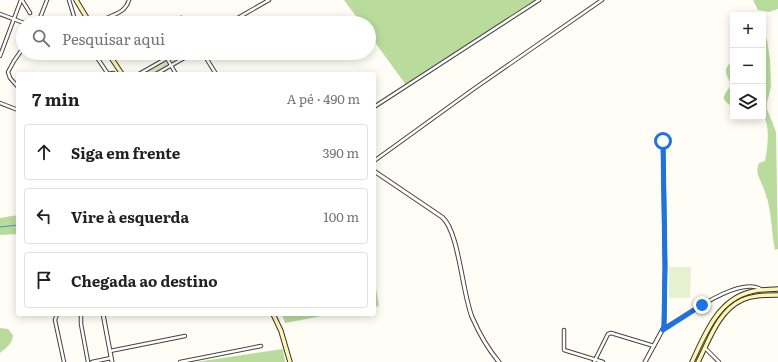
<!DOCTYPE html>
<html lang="pt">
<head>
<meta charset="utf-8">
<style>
  body { margin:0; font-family:Literata,serif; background:#f6f6f6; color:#202124 }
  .controls { position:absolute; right:12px; top:12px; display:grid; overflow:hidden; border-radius:4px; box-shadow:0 2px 10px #0003 }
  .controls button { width:36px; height:36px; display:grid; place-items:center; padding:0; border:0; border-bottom:1px solid #e0e0e0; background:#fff; color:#202124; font:20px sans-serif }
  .stop { position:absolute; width:12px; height:12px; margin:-9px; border:3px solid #1a73e8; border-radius:50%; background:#fff }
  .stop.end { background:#1a73e8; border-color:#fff; box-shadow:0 1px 4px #0008 }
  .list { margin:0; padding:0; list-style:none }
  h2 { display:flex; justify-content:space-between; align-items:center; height:52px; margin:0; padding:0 16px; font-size:17px }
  h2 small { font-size:13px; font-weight:400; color:#757577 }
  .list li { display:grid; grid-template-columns:26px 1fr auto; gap:12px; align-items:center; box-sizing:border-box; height:56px; margin:0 8px 8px; padding:0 8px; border:1px solid #e0e0e0; border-radius:4px }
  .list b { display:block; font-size:15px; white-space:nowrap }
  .list em { font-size:13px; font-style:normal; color:#757577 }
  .icon { flex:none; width:22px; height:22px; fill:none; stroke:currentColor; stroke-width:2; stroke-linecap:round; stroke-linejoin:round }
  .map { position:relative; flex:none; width:778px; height:362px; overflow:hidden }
  .search { position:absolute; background:#fff; box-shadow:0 2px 10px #0003; left:16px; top:16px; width:360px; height:44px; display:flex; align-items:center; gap:10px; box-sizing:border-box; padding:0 14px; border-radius:22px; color:#757577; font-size:15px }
  .panel { position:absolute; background:#fff; box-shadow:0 2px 10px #0003; left:16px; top:72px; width:360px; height:244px; border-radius:4px }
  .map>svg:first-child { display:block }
  .green { fill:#d5ebbd }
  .forest { fill:#b9dc9c }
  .pitch { fill:#e6f2cf }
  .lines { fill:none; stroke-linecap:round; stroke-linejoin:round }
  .stream { stroke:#3f96cf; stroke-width:1 }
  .minor-casing { stroke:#444; stroke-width:4.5 }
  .tertiary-casing { stroke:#444; stroke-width:5 }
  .secondary-casing { stroke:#333; stroke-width:5.5 }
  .minor { stroke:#fff; stroke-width:2.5 }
  .tertiary { stroke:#fff; stroke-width:3 }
  .secondary { stroke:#fff6b0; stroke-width:3.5 }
  .route { stroke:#1a73e8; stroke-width:5 }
</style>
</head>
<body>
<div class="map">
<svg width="778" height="362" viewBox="0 0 778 362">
  <rect width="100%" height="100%" fill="#fffdf5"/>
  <!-- green -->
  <g class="green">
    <path d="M179,53H190L173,62L171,61L170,58Z"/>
    <path d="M165,61L168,64L167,66L153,74H142Z"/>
  </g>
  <!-- forest -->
  <g class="forest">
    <path d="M344,0H538L406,85L369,34V23H361Z"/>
    <path d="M753,0H778V9L769,12L758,10Z"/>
    <path d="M763,38L767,39L770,60L771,87L767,103V109L776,132L778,249L775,250C771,231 772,210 765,192C762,181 754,174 759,163L765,161C767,151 771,124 763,117Z"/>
    <path d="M729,64H733V104L730,105C717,97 728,93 731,84L726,74V69Z"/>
    <path d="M18,215V234L0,235V218Z"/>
    <path d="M374,277L379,306L374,307Z"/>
    <path d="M282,314H333L285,323Z"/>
    <path d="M0,328L8,329L13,335C13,343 6,348 0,353Z"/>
    <path d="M283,349L285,362H196Z"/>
  </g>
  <!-- pitch -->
  <path class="pitch" d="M669,267H691L690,298H669Z"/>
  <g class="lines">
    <!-- stream -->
    <path class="stream" d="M0,227L18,225"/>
    <!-- minor casing -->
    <g class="minor-casing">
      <g id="minor">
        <path d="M22,0L30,13"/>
        <path d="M69,0L76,23"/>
        <path d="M0,14L24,23"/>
        <path d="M181,18L185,23"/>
        <path d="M38,23L47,0"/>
        <path d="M99,23C109,14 125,15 129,0"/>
        <path d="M229,23L269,0"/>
        <path d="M94,53L108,74L113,73L115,74"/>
        <path d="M164,53L176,74"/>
        <path d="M203,53L216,74"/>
        <path d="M0,56L21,0"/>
        <path d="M139,74L176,53"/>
        <path d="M156,74L193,53"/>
        <path d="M18,87L10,78L8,72L14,61L23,48"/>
        <path d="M0,103L18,110"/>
        <path d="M374,107L539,0"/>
        <path d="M663,141L665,266L664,327"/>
        <path d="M374,161L475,88L602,0"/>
        <path d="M57,314L55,320L64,362"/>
        <path d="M81,314V324L88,362"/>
        <path d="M663,329C683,318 740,274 762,290"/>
        <path d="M564,330V350L603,362"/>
        <path d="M705,348L719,362"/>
        <path d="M110,351L185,336"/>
        <path d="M92,362L111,358"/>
        <path d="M180,362L261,346"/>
        <path d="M594,362L608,334L611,333L654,346"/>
      </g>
    </g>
    <!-- tertiary casing -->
    <g class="tertiary-casing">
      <g id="tertiary">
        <path d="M374,171L442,217C459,231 462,292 472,317C479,333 488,349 499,362"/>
        <path d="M103,314L112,362"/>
        <path d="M645,362L664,327"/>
      </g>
    </g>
    <!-- secondary casing -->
    <g class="secondary-casing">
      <g id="secondary">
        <path d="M76,0L90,23"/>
        <path d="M108,53L122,74"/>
        <path d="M273,314L281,331L290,362"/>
        <path d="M692,362C705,334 718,300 750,292C759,289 769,290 778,289"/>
        <path d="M698,362C709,341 718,311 742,300C753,295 766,295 778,295"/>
      </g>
    </g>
    <!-- minor -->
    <use href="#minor" class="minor"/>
    <!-- tertiary -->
    <use href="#tertiary" class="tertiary"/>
    <!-- secondary -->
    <use href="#secondary" class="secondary"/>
  </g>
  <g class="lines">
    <!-- route -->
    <path class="route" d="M663,141L665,266L664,327L663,330L702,305"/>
  </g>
</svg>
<div class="controls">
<button>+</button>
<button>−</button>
<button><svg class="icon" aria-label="layers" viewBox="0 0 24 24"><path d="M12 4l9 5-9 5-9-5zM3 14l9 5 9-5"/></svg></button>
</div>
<div class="stop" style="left:663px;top:141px"></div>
<div class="stop end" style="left:702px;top:305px"></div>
<div class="search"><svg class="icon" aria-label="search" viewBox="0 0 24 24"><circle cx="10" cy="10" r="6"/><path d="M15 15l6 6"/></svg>Pesquisar aqui</div>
<section class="panel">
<h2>7 min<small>A pé · 490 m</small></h2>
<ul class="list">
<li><svg class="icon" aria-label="ahead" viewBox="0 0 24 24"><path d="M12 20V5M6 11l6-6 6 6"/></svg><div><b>Siga em frente</b></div><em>390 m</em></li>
<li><svg class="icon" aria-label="left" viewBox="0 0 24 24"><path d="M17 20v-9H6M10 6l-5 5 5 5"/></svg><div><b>Vire à esquerda</b></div><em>100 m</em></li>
<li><svg class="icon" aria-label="arrive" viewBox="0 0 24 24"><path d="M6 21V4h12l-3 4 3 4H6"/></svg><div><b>Chegada ao destino</b></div></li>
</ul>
</section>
</div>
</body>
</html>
